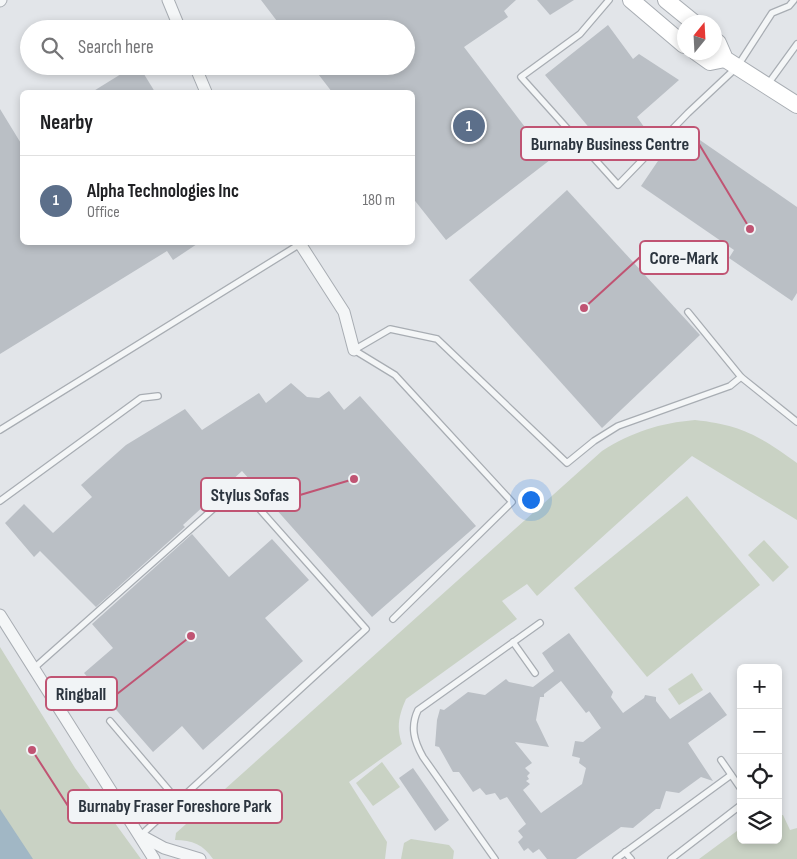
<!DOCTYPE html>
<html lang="en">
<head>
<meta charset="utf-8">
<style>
  body { margin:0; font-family:"Sofia Sans Condensed",sans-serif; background:#f6f6f6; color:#202124 }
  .controls { position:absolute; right:15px; bottom:15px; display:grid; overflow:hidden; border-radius:8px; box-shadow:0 2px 8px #0003 }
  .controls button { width:45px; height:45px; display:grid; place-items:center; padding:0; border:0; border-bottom:1px solid #e0e0e0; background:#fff; color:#202124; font:25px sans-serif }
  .compass { position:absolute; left:677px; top:15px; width:45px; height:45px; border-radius:50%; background:#fff; box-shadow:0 2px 8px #0003; rotate:18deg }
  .you { position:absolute; left:530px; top:499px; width:18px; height:18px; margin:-12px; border:4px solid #fff; border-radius:50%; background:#1a73e8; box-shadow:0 0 0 8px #1a73e833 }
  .badge { display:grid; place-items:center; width:32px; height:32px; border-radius:50%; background:#0f766e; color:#fff; font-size:16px; font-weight:700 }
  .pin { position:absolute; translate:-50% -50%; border:2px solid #fff; box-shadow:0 1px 5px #0006 }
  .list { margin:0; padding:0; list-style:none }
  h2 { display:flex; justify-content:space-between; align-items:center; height:65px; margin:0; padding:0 20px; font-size:21px }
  h2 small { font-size:16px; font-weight:400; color:#757577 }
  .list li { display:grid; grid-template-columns:32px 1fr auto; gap:15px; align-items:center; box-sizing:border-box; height:90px; padding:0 20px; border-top:1px solid #e0e0e0 }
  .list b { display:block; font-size:19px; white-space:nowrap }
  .list p { margin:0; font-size:16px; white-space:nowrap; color:#757577 }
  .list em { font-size:16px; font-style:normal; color:#757577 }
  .icon { flex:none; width:28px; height:28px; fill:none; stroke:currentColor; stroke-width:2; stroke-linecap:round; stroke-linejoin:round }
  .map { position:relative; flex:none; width:797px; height:859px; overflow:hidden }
  .search { position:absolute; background:#fff; box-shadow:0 2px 8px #0003; left:20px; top:20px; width:395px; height:55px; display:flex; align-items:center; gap:12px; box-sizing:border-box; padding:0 18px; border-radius:28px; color:#757577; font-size:19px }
  .panel { position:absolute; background:#fff; box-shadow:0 2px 8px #0003; left:20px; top:90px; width:395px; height:155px; border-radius:8px }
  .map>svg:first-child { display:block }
  .green { fill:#c9d2c4 }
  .water { fill:#a1b7c5 }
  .building { fill:#babfc5; fill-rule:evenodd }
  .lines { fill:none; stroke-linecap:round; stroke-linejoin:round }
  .lane-casing { stroke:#a8adb3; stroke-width:8 }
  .street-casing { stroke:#a8adb3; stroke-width:13 }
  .secondary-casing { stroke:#a8adb3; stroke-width:18 }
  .lane { stroke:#f4f6f7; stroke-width:5.5 }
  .street { stroke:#f4f6f7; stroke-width:11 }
  .secondary { stroke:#fff; stroke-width:16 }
  .leader { fill:none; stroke:#c05473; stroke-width:2 }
  .callout-dot { fill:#c05473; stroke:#f1f4f6; stroke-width:2 }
  .callout { fill:#f1f4f6; stroke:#c05473; stroke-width:2 }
  .callout-label { font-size:18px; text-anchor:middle; font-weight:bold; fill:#2c353f }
</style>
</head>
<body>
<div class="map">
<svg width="797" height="859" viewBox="0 0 797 859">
  <rect width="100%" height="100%" fill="#e2e5e9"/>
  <!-- green -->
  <g class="green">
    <path d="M695,420C741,425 760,436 797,463V520L692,456L537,596L527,584L502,601L517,619L406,699C399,715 396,727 402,744L349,782L387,842L385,859H213C204,845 192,840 175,840L176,833L602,451C632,432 660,423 695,420Z"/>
    <path d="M687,496L760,585L647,677L574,588Z"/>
    <path d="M764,540L789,567L773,582L748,555Z"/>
    <path d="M0,647L75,768L141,859H0Z"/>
    <path d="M692,673L703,690L679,705L668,689Z"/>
    <path d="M382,762L400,787L373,806L356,783Z"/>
    <path d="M778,815H783L790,830L797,828V859H699L741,828V840H778Z"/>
    <path d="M411,839L449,845L454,851L453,859H401L404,843Z"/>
  </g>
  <!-- water -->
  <path class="water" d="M0,809L33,859H0Z"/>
  <!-- building -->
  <g class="building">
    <path d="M261,0H516L504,11L508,17L464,47L550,160L446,240L412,197V92H332L312,66H406V29H283Z"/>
    <path d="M537,0H574L550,15Z"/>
    <path d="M608,25L633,59L639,54L679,80L637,117L649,134L617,161L545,75Z"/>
    <path d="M134,66H139L155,92H92Z"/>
    <path d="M0,109L22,145V242H200L173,260L167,251L0,354Z"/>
    <path d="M681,127L797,207V293L792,301L729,258L734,250L641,186Z"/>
    <path d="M567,190L700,335L602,428L469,280Z"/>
    <path d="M291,383L307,397L319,398L329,391L344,410L360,396L476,526L372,617L242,471L183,525L185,527L96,607L40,551L34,557L5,523L24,504L53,533L92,497L81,485L126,445L185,409L202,430L259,393L266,403Z"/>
    <path d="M192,534L229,577L272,539L309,580L265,618L303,661L203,750L182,726L153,752L84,673L113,648L92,624Z"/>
    <path d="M569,633L613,692L611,697L623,713L644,698L645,695L656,697V701L670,719L710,692L727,715L688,743L713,781L701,777L679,793L666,791L660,809H656L633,828L621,827L576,859H547L539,849L533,853L528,848L524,851L518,842L523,837L518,831L526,824L507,797L500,800L495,793L486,795L480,788L473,792L459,772H453L439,747L435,746L437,720L440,709L444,710L468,692L485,695L506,679L509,682L533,687L554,671L542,653ZM561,681L586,713L589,711L601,728L583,742L575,741L572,756L580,758L579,763L586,768L582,784L541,813L523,790L530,784L526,781L529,779L527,776L530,773L525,768L532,763L515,742L549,747L536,720L540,697H544V694Z"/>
    <path d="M413,768L449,820L435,831L399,778Z"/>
  </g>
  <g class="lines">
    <!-- lane casing -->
    <g class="lane-casing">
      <g id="lane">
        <path d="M609,0L580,34L521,77L618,185L688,113L737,67L772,13L789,6L794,0"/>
        <path d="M768,84L797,44"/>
        <path d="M688,312L741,377"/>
        <path d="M0,430L300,244"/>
        <path d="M0,501L141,398L158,396"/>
        <path d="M393,619L512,502L395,375L354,350L390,329L437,339L567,463L594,441L618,426L730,386L741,377L797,422"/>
        <path d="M513,642L535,673"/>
        <path d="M33,669L239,486L366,629L141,835"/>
        <path d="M110,721L178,801"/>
        <path d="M721,760L741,789"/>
        <path d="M625,852L631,859"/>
        <path d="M495,859L423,757C414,741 410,727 418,710L540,623"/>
        <path d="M616,859L731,775"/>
        <path d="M671,859L741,805"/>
      </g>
    </g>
    <!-- street casing -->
    <g class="street-casing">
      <g id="street">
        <path d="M168,0L180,29"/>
        <path d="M0,1L1,0"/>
        <path d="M195,66L206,92"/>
        <path d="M299,242L344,312L354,350"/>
        <path d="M0,615L154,859"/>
        <path d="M142,836L164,848L200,859"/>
      </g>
    </g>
    <!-- secondary casing -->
    <g class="secondary-casing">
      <g id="secondary">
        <path d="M631,0L684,45"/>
        <path d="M666,0L693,22"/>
        <path d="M714,40L718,43L725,59L797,105"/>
        <path d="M696,52L710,62L725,59"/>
      </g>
    </g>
    <!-- lane -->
    <use href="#lane" class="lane"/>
    <!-- street -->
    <use href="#street" class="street"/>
    <!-- secondary -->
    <use href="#secondary" class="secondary"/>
  </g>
  <!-- callouts -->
  <path class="leader" d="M750 229L699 144M584 308L640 257M354 479L300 495M191 636L117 694M32 750L68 806"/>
  <g class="callout-dot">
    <circle cx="750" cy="229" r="5"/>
    <circle cx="584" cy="308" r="5"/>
    <circle cx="354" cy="479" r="5"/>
    <circle cx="191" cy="636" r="5"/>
    <circle cx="32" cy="750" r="5"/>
  </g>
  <g class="callout">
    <rect x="521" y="127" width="178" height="33" rx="5"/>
    <rect x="640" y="241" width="88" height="33" rx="5"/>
    <rect x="201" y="478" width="99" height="33" rx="5"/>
    <rect x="46" y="677" width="71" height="33" rx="5"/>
    <rect x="68" y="790" width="214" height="33" rx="5"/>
  </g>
  <g class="callout-label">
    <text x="610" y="150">Burnaby Business Centre</text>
    <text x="684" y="264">Core-Mark</text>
    <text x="250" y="501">Stylus Sofas</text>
    <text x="81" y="700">Ringball</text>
    <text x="175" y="812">Burnaby Fraser Foreshore Park</text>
  </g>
</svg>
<div class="controls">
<button>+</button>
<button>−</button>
<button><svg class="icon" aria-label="locate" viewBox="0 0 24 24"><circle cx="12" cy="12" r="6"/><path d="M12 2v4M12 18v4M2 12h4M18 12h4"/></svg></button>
<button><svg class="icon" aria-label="layers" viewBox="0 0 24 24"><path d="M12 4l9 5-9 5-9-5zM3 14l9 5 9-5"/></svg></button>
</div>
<svg class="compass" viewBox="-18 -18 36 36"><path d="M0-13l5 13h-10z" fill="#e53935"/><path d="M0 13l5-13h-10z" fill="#757577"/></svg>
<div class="you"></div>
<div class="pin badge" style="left:469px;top:126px;background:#5c6f8a">1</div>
<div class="search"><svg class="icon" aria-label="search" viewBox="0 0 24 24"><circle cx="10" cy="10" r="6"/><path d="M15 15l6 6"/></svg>Search here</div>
<section class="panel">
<h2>Nearby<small></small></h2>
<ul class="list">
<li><span class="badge" style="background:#5c6f8a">1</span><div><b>Alpha Technologies Inc</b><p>Office</p></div><em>180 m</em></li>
</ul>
</section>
</div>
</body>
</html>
